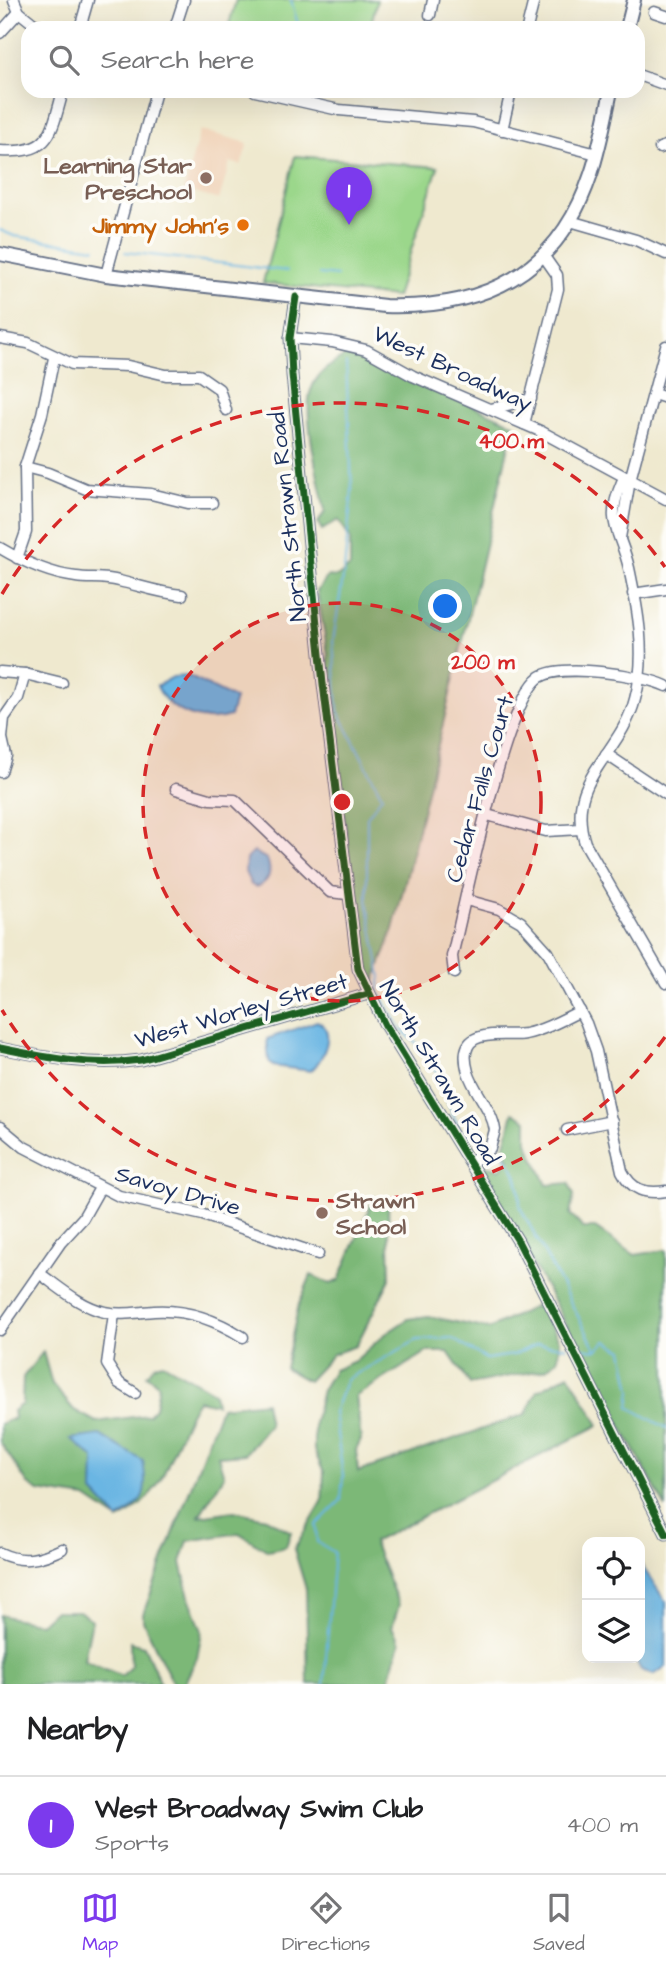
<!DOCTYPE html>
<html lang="en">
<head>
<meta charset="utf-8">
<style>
  body { margin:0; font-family:"Architects Daughter",sans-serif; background:#f6f6f6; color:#202124 }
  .controls { position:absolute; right:21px; bottom:21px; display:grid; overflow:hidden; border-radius:14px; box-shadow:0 7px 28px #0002 }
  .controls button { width:63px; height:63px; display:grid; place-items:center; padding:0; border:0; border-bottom:2px solid #e0e0e0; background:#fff; color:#202124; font:35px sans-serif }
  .you { position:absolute; left:446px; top:607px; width:24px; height:24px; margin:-18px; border:5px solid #fff; border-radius:50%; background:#1a73e8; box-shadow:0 0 0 10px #1a73e833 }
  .badge { display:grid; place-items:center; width:46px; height:46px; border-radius:50%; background:#7c3aed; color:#fff; font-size:23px; font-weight:700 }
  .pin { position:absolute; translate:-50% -58px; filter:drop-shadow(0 2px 4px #0008) }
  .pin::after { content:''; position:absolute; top:37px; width:24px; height:21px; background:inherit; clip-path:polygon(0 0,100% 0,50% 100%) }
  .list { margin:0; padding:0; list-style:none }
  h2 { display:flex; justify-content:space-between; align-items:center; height:91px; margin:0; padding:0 28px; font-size:30px }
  h2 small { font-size:23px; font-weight:400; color:#757577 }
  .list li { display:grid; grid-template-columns:46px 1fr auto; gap:21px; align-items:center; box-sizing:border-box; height:98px; padding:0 28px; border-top:2px solid #e0e0e0 }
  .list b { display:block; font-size:26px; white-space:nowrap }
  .list p { margin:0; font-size:23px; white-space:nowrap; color:#757577 }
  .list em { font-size:23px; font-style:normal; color:#757577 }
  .icon { flex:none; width:38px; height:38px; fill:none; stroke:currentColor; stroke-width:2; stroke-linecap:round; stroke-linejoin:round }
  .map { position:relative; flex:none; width:666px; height:1684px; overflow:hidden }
  .search { position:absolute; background:#fff; box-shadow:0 7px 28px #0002; left:21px; right:21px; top:21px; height:77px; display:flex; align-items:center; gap:18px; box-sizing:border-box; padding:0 24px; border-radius:21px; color:#757577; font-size:26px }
  .sheet { height:189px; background:#fff }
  nav { display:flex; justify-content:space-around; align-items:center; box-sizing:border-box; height:98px; border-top:2px solid #e0e0e0; background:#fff; font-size:19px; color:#757577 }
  nav a { display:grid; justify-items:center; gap:4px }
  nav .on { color:#7c3aed }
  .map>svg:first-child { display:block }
  .built { fill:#f1d5bc }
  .green { fill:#9bd78b; stroke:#5b8374; stroke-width:2 }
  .forest { fill:#7cb877; stroke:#4c746a; stroke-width:2 }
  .water { fill:#6ab6e3; stroke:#4272a0; stroke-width:2 }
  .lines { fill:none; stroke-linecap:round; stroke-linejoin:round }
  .stream { stroke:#6ab6e3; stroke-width:2 }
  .minor-casing { stroke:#657086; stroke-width:13 }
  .major-casing { stroke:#657086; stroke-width:16 }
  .minor { stroke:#fff; stroke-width:10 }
  .major { stroke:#fff; stroke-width:12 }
  .cycleway-casing { stroke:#fdfcf7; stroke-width:11 }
  .cycleway { stroke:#1b5e20; stroke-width:7 }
  .ring { fill:none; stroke:#d62828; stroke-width:3.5; stroke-dasharray:12 9 }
  .education-dot { fill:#8d6e63; stroke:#fdfcf7; stroke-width:2.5 }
  .food-dot { fill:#e8710a; stroke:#fdfcf7; stroke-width:2.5 }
  .labels { text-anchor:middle; stroke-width:7; stroke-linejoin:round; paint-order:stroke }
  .education-label { font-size:23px; font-weight:bold; fill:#785e54; stroke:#fdfcf7; text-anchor:end }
  .food-label { font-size:23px; font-weight:bold; fill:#c56008; stroke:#fdfcf7; text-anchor:end }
  .street-label { font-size:23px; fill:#1b2f5e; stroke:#fdfcf7 }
  .centre { fill:#d62828; stroke:#fdfcf7; stroke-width:3.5 }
  .ring-label { font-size:21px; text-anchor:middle; font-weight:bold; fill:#d62828; stroke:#fdfcf7; stroke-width:7; stroke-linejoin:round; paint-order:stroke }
</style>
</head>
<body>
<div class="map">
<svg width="666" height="1684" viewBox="0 0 666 1684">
  <rect width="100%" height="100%" fill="#fdfcf7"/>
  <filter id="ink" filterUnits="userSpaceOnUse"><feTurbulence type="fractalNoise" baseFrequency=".0143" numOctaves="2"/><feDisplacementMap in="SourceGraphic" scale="14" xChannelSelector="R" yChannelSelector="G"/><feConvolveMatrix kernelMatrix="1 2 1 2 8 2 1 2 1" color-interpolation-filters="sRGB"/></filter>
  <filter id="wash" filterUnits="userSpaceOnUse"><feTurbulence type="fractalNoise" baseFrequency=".00686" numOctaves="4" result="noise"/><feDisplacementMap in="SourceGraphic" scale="28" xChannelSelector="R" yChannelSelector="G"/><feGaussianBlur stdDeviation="1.57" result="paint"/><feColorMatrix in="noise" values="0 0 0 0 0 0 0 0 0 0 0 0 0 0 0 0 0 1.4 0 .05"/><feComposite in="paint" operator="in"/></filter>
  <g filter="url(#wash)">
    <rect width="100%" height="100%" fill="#efe9cf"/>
    <!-- built -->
    <path class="built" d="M200,130L248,143L241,165L230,162L219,200L184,190Z"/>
    <!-- green -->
    <g class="green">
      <path d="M236,0H377L370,28H228Z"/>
      <path d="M295,156L438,167L396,297L263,283Z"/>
    </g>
    <!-- forest -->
    <g class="forest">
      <path d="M345,356L364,357L514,424L411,859L392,933L372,988L359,940L326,671L328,655L317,591L328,576L337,577L350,567V538L338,520L322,530L318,523L325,511C320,486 302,411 311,390C317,373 330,365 345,356Z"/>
      <path d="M513,1112L527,1120V1142L547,1185L569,1183L574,1195L570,1214L583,1228H595L635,1255L666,1250V1508L482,1170L484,1165L499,1170L509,1160L504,1148Z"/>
      <path d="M374,1197L388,1202L390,1279L356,1346L333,1354L308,1381L285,1368L299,1304L311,1275L331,1284L339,1280Z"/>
      <path d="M539,1304L559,1340L558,1359L547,1369L470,1384L448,1352H427L356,1396L361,1440L356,1450L358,1472L526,1414L537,1391L569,1374L599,1425L373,1542L399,1605L392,1627L400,1643L389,1680L392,1684H308L306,1589L294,1549L322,1502L324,1473L314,1450V1423L322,1390L334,1370L355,1361L384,1335L408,1319L428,1316L489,1329Z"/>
      <path d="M43,1352L52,1384L74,1410L96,1422L148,1415L155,1408L159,1385L147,1375L155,1365L163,1363L214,1392L216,1404L198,1400C168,1445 173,1490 119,1520L86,1498L39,1491L28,1484L0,1442V1424L14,1418L13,1411L22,1404L23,1377Z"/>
      <path d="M265,1402L269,1425L245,1454L218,1456L224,1476L199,1516L234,1511L266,1518L291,1532L286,1547L268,1551L239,1533L188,1541L181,1562L189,1597L202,1631L197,1658L184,1684H173L143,1621V1614L221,1407Z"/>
      <path d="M54,1611H79L92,1620L84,1660L122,1676L131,1666L130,1642L144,1646L161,1684H0V1615L40,1624Z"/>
    </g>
    <!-- water -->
    <g class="water">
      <path d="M188,676L235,699L230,716C204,725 168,713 157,686L173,677Z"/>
      <path d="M254,852L267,859C272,872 270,881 257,887L251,885L245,872L246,859Z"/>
      <path d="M317,1021C338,1031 322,1060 311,1071L273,1066L269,1061L267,1039Z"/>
      <path d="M100,1435L143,1461C148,1492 146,1502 118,1519L93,1492L94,1458L71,1439Z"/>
      <path d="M640,1563L666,1602V1666L654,1675L641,1670L634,1658H640Z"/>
    </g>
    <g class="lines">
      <!-- stream -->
      <g class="stream">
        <path d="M291,0L299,28"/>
        <path d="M0,230L14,236L95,248"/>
        <path d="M125,252L287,271"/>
        <path d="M319,274L337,276"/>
        <path d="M346,363L352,490L344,571L333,641L338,711L382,796L367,817V901L381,977L378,991L402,1030L427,1053L432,1066L443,1078L448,1104L460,1130L488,1144"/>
        <path d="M496,1148C517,1165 520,1182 520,1207L596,1350"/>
        <path d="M575,1347L596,1350L606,1341L623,1350L631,1390L629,1407L666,1428"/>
        <path d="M324,1684L334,1552L317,1542L316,1525L341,1500L343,1476L334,1412L347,1379L417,1340L451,1338L486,1359L513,1355L538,1344L566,1347"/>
      </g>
    </g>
  </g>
  <g filter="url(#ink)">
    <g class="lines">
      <!-- minor casing -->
      <g class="minor-casing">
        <g id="minor">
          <path d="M14,0L19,12L39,28"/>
          <path d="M654,12L666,16"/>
          <path d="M430,15L433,0"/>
          <path d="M80,28L88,0"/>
          <path d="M175,28L184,0"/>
          <path d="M527,28L534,0"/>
          <path d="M0,33L19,12"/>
          <path d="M638,75L666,85"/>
          <path d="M255,91L339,110L473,122L597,154"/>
          <path d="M502,130L511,91"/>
          <path d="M660,148L666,146"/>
          <path d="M0,151C51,154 51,134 63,91"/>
          <path d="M570,221L636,240L666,254"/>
          <path d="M106,275L156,91"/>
          <path d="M296,297L290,338L292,375L323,684L358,969L385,1025L518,1241L666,1534"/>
          <path d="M0,338L28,343L72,364L128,366L166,375H199L219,389L226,410"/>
          <path d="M290,338L332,342L366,350L413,376L540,431L666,499"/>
          <path d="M654,394L666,398"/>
          <path d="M491,409L531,399"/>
          <path d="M524,424L558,289L557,275L543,255"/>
          <path d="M25,467L48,473L86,489L151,494L188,503H212"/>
          <path d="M630,480L622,482C604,524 620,529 629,568C638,610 647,656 635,699C621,755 564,779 585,843L666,983"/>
          <path d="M620,538L630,480L666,346"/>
          <path d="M0,548C22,561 49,574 76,577C90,579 105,577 119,581C141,586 159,593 182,595"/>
          <path d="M17,558L26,532L25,467L42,414L54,358"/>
          <path d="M633,594L666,589"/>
          <path d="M0,672L25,674L62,683"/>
          <path d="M606,754L666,794"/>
          <path d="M1,772L6,756L2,738L4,718L18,698L25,674"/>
          <path d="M176,789L210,799L235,800L330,892L347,894"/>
          <path d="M487,815L546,831L580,829"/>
          <path d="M466,900L499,909L521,922L548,952L586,1023L596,1051L622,1171C632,1191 646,1194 666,1191"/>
          <path d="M454,973L452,956C465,905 504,702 540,677C562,663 643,675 666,686"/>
          <path d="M0,1048C48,1058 92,1067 141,1060L368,994"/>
          <path d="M0,1127L24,1147L119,1196L203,1215L318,1254"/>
          <path d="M567,1130L612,1121"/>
          <path d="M472,1162L490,1148L495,1130C492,1109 474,1092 468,1072C454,1023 503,1038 525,1034C544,1030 562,1020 580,1011"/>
          <path d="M39,1273C59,1287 81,1307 105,1312C122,1316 138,1312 154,1311C186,1309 216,1320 243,1337"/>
          <path d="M114,1314L107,1364L119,1383L135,1393"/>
          <path d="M0,1330L61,1242L83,1218L100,1188"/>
          <path d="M0,1553C23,1564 40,1559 62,1549"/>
        </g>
      </g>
      <!-- major casing -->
      <g class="major-casing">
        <g id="major">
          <path d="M627,28L634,0"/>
          <path d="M0,254L106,275L385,306C484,309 558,274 591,174C600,147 605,119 611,91"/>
        </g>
      </g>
      <!-- minor -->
      <use href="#minor" class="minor"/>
      <!-- major -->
      <use href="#major" class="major"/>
      <!-- cycleway casing -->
      <g class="cycleway-casing">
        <g id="cycleway">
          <path d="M296,297L290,338L292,375L323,684L358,969L385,1025L518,1241L666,1534"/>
          <path d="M0,1048C48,1058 92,1067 141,1060L368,994"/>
        </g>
      </g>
      <!-- cycleway -->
      <use href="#cycleway" class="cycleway"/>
    </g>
  </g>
  <!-- distance rings -->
  <circle cx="342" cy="802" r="199" fill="#d62828" fill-opacity=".12"/>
  <g class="ring">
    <circle cx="342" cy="802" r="199"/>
    <path d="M665 1037A399 399 0 0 1 2 1010M2 594A399 399 0 0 1 665 567"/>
  </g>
  <!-- markers -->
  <g class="education-dot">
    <circle cx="206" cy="178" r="7"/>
    <circle cx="322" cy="1213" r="7"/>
  </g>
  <circle class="food-dot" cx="243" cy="225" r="7"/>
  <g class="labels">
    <!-- education labels -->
    <g class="education-label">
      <text x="192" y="173">Learning Star<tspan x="192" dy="26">Preschool</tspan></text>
      <text x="336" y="1208" text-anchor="start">Strawn<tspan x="336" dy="26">School</tspan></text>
    </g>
    <!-- food labels -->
    <g class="food-label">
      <text x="229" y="233">Jimmy John's</text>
    </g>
    <!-- street labels -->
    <g class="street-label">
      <text transform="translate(453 368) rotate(25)" y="8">West Broadway</text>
      <text transform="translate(287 517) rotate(-96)" y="8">North Strawn Road</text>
      <text transform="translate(479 789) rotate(-74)" y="8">Cedar Falls Court</text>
      <text transform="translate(241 1010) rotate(-16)" y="8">West Worley Street</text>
      <text transform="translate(440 1072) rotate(59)" y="8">North Strawn Road</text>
      <text transform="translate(178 1190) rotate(16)" y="8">Savoy Drive</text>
    </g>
  </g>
  <circle cx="342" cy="802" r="10" class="centre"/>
  <g class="ring-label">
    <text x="511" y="448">400 m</text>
    <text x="483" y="669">200 m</text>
  </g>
</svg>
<div class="controls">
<button><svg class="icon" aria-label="locate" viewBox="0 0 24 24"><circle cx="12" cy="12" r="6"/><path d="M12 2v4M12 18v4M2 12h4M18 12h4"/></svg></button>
<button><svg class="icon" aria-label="layers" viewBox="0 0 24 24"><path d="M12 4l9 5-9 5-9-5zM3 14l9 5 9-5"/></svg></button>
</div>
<div class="you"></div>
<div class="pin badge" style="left:349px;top:225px">1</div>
<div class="search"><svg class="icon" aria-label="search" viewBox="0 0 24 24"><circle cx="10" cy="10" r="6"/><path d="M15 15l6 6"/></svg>Search here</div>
</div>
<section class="sheet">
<h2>Nearby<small></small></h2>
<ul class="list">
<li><span class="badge">1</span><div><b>West Broadway Swim Club</b><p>Sports</p></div><em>400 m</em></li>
</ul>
</section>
<nav>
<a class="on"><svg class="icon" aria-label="map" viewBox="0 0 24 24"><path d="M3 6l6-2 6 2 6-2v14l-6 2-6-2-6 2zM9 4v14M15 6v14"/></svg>Map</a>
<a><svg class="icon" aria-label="directions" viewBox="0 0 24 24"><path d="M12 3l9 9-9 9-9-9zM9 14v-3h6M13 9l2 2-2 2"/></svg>Directions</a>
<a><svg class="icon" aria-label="saved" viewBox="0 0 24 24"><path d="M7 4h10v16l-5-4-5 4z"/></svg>Saved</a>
</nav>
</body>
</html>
